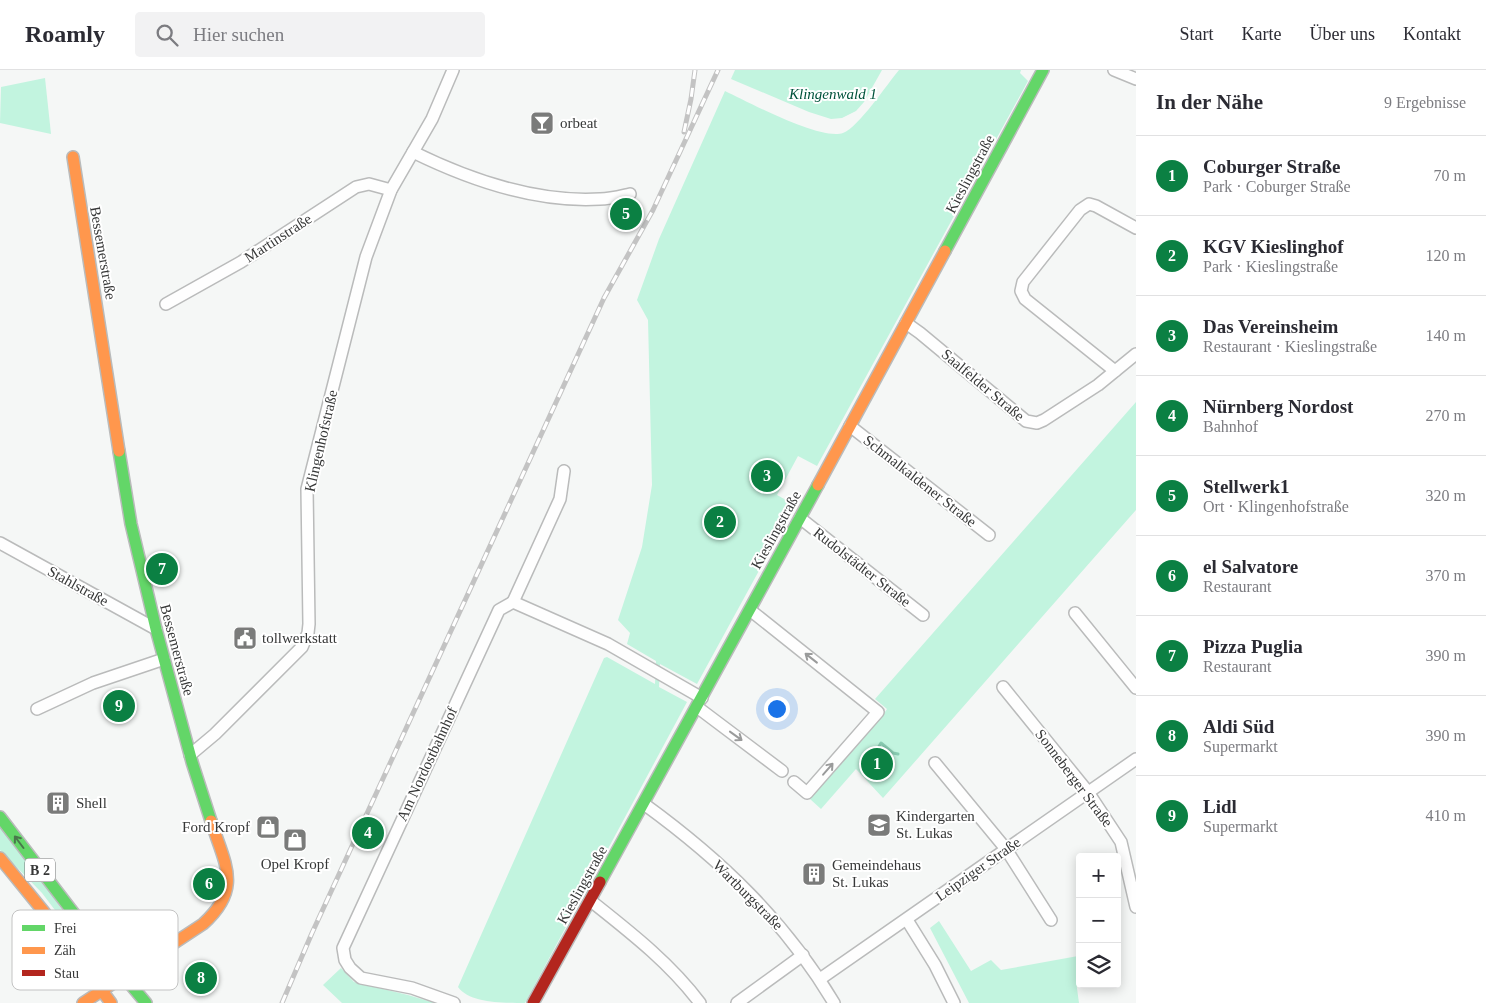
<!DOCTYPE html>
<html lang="de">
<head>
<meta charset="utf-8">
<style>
  body { margin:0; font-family:Georgia,serif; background:#f2f2f3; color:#2b2b33 }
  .controls { position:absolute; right:15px; bottom:15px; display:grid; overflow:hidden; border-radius:5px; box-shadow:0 2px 12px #0003 }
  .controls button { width:45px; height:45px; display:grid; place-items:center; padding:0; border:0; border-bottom:1px solid #e1e1e2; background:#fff; color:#2b2b33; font:25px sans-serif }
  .you { position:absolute; left:776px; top:638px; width:18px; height:18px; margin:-12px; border:4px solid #fff; border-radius:50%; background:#1a73e8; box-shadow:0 0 0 8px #1a73e833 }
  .badge { display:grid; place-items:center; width:32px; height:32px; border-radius:50%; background:#0b8043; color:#fff; font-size:16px; font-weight:700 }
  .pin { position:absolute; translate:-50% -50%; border:2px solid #fff; box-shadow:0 1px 5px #0006 }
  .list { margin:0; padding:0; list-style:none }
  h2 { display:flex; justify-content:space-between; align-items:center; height:65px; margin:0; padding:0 20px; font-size:21px }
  h2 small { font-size:16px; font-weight:400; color:#7c7c81 }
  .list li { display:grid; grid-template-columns:32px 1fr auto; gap:15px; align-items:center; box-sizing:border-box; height:80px; padding:0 20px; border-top:1px solid #e1e1e2 }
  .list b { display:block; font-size:19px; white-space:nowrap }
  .list p { margin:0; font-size:16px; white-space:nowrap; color:#7c7c81 }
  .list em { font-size:16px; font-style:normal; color:#7c7c81 }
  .icon { flex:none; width:28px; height:28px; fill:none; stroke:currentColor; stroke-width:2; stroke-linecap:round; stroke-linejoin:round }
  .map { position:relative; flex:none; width:1136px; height:933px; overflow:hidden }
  header { display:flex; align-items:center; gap:30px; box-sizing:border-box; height:70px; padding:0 25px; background:#fff; border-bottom:1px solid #e1e1e2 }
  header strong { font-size:24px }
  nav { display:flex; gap:28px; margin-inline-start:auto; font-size:18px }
  .search { width:350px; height:45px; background:#f2f2f3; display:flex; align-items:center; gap:12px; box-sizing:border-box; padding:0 18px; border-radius:5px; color:#7c7c81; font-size:19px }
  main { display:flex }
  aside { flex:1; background:#fff }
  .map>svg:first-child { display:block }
  .green { fill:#c2f4df }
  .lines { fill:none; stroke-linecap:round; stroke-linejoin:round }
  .stream { stroke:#89ccb2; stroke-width:3 }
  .street-casing { stroke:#babbbb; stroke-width:14 }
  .fast-casing { stroke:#babbbb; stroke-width:14 }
  .slow-casing { stroke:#babbbb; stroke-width:14 }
  .jam-casing { stroke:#babbbb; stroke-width:14 }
  .street { stroke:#fefefe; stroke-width:11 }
  .fast { stroke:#63d668; stroke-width:11 }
  .slow { stroke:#ff974d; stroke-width:11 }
  .jam { stroke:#b3261e; stroke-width:11 }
  .rail-casing { stroke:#c3c3c3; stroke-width:5 }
  .rail { stroke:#fff; stroke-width:3; stroke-dasharray:9; stroke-linecap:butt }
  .oneway { stroke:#9a9b9b }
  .oneway2 { stroke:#49774b }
  .labels { text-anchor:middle; stroke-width:4; stroke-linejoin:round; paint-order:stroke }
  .shield { fill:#fff; stroke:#737474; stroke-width:1 }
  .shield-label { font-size:14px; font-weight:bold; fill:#373838 }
  .park-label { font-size:15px; font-style:italic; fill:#00523b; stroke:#fff }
  .poi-label { font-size:15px; fill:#373838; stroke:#fff; text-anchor:start }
  .street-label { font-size:15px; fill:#373838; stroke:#fff }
  .key { fill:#fff; stroke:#c3c3c3; stroke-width:1 }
  .key-label { font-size:14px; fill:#373838 }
</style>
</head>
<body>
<header>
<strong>Roamly</strong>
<div class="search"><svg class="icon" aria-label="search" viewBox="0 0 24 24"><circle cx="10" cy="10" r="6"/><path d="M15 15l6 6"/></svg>Hier suchen</div>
<nav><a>Start</a><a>Karte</a><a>Über uns</a><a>Kontakt</a></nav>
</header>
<main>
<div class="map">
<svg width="1136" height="933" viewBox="0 0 1136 933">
  <rect width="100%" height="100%" fill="#f5f7f6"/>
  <!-- green -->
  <g class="green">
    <path d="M735,0H882L864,32L856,41L842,48L831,49L809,42L731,9Z"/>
    <path d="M899,0H1021L1020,3L1028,11L817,396L798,386L777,425L795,435L697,614L660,594L659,617L687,632L525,933C503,933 469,933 458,917L604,588L607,587L655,614L656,591L627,574L630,563L618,550L642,477L652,415L648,250L637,230L659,169L725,21C748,32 821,71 843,63C859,57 887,14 899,0Z"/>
    <path d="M45,8L51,64L0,53L1,17Z"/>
    <path d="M1136,332V440L883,728L856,699L821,739L810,729L881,648L887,639L875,629Z"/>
    <path d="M0,753L73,855L72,856H67L42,823L0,780Z"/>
    <path d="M939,851L971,901L991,890L1001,900L1078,886L1076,911L1079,933H969L930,858Z"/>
    <path d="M341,898L354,912L408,925L435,933H342L323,915Z"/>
  </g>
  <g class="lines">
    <!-- stream -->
    <path class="stream" d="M881,681L878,678L881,673L893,683L898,684"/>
    <!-- street casing -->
    <g class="street-casing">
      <g id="street">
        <path d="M1114,0L1136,9"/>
        <path d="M413,82C470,110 535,133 600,129C610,129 621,126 630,124"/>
        <path d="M166,234L241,192L356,117L369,114L391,120"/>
        <path d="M906,253L920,263L1026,351L1037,353L1044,350L1098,315L1136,284"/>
        <path d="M1115,301L1025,229L1021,221L1023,212L1080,140L1089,134L1096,136L1136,158"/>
        <path d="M850,356L989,465"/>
        <path d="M800,448L923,545"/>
        <path d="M0,473L156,559"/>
        <path d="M513,532L560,429L564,401"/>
        <path d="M750,540L878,642L807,723L794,712"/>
        <path d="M1075,543L1136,618"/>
        <path d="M1003,617L1088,722L1121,772L1136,837"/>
        <path d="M697,637L782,701"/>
        <path d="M37,639L93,613L164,589"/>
        <path d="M190,685L215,664L302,577L308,563L309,554L307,419L366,187L391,120L432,49L453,0"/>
        <path d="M935,693L1006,779L1051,850"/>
        <path d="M644,734C721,790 785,851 834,933"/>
        <path d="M591,831C630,862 670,893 700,933"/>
        <path d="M907,850L935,895L954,933"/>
        <path d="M820,909L1136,689"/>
        <path d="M454,933L412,918L361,908L350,898L345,890L343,878L499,540L513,532L608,574L702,628"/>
        <path d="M737,933L803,885"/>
      </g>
    </g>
    <!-- fast casing -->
    <g class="fast-casing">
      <g id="fast">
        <path d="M945,181L1043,0"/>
        <path d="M119,381L131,454L156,559L192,692L211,751"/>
        <path d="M0,747L105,884L146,933"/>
        <path d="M600,812L818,415"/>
      </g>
    </g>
    <!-- slow casing -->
    <g class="slow-casing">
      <g id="slow">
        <path d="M73,87L119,381"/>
        <path d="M818,415L945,181"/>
        <path d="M0,788L44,842L111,933"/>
        <path d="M83,933L203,854C243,818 225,795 211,751"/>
      </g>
    </g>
    <!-- jam casing -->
    <g class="jam-casing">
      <path id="jam" d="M533,933L600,812"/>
    </g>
    <!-- street -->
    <use href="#street" class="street"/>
    <!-- fast -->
    <use href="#fast" class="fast"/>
    <!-- slow -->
    <use href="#slow" class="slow"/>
    <!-- jam -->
    <use href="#jam" class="jam"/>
    <!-- rail casing -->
    <g class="rail-casing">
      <g id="rail">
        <path d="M684,62L691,29L695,0"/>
        <path d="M282,933L312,863L604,228L653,140L718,0"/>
      </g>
    </g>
    <!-- rail -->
    <use href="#rail" class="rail"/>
  </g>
  <!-- one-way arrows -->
  <defs><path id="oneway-shaft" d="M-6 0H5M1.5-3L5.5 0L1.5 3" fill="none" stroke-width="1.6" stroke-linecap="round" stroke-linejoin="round" transform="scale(1.25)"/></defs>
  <g class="oneway">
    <use href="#oneway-shaft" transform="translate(811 588) rotate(-142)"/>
    <use href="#oneway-shaft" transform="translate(736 666) rotate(36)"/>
    <use href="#oneway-shaft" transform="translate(828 699) rotate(-49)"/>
  </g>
  <use class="oneway2" href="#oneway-shaft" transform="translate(19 772) rotate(-127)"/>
  <!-- icons -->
  <defs>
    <g id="bar-square" transform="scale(1.25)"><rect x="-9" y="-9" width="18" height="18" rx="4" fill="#7a7b7a" stroke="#fff"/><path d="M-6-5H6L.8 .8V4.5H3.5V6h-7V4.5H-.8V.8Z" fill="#fff"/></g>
    <g id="civic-square" transform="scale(1.25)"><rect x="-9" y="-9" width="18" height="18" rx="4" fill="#7a7b7a" stroke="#fff"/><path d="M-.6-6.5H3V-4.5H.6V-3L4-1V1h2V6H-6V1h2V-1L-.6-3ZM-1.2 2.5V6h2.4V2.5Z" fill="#fff"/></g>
    <g id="building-square" transform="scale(1.25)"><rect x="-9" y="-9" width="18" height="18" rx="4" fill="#7a7b7a" stroke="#fff"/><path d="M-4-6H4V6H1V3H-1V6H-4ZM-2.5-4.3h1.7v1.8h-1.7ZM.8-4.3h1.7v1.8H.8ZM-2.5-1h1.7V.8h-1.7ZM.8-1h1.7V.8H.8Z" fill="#fff"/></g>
    <g id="school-square" transform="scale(1.25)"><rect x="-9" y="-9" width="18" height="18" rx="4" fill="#7a7b7a" stroke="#fff"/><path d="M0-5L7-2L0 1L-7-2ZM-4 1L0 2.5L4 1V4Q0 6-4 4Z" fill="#fff"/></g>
    <g id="shop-square" transform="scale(1.25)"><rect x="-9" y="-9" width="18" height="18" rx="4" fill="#7a7b7a" stroke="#fff"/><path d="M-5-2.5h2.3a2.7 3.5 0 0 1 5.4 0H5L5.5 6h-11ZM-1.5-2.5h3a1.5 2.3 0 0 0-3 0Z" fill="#fff"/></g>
  </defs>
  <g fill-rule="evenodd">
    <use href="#bar-square" x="542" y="53"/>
    <use href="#civic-square" x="245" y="568"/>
    <use href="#building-square" x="58" y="733"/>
    <use href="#school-square" x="879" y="755"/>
    <use href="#shop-square" x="268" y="757"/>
    <use href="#shop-square" x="295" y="770"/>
    <use href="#building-square" x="814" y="804"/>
  </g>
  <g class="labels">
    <!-- shield labels -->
    <rect class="shield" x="25" y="788.5" width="30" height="23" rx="4"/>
    <g class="shield-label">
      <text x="40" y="805">B 2</text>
    </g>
    <!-- park labels -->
    <g class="park-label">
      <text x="833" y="29">Klingenwald 1</text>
    </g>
    <!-- poi labels -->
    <g class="poi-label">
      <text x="560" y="58">orbeat</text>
      <text x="262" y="573">tollwerkstatt</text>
      <text x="76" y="738">Shell</text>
      <text x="896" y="751">Kindergarten<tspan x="896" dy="17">St. Lukas</tspan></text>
      <text x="250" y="762" text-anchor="end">Ford Kropf</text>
      <text x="295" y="799" text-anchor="middle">Opel Kropf</text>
      <text x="832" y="800">Gemeindehaus<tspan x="832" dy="17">St. Lukas</tspan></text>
    </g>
    <!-- street labels -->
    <g class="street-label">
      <text transform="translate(970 104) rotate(-62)" y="5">Kieslingstraße</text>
      <text transform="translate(278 168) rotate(-33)" y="5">Martinstraße</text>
      <text transform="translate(103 183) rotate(80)" y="5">Bessemerstraße</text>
      <text transform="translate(983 315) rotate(40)" y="5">Saalfelder Straße</text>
      <text transform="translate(321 371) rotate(-77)" y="5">Klingenhofstraße</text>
      <text transform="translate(920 411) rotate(38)" y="5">Schmalkaldener Straße</text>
      <text transform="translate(776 460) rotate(-61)" y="5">Kieslingstraße</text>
      <text transform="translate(862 497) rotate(38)" y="5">Rudolstädter Straße</text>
      <text transform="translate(78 516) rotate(29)" y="5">Stahlstraße</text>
      <text transform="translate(177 580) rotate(75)" y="5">Bessemerstraße</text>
      <text transform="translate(427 694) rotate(-65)" y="5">Am Nordostbahnhof</text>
      <text transform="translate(1074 708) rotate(53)" y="5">Sonneberger Straße</text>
      <text transform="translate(978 799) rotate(-35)" y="5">Leipziger Straße</text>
      <text transform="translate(582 815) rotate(-61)" y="5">Kieslingstraße</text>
      <text transform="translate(748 825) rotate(45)" y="5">Wartburgstraße</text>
    </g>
  </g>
  <!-- legend -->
  <rect x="12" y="840" width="166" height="80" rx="8" class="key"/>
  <rect x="22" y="855" width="23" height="6" fill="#63d668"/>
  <rect x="22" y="877" width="23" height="7" fill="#ff974d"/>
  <rect x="22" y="900" width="23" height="6" fill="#b3261e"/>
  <g class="key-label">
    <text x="54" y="863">Frei</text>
    <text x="54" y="885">Zäh</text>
    <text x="54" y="908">Stau</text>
  </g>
</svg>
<div class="controls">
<button>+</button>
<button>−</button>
<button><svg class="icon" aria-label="layers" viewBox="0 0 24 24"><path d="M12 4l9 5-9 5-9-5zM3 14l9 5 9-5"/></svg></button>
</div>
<div class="you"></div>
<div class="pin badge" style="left:877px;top:694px">1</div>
<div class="pin badge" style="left:720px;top:452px">2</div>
<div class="pin badge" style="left:767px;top:406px">3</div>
<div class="pin badge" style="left:368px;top:763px">4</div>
<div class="pin badge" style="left:626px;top:144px">5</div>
<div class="pin badge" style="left:209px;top:814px">6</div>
<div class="pin badge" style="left:162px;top:499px">7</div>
<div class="pin badge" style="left:201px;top:908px">8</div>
<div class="pin badge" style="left:119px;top:636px">9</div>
</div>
<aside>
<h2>In der Nähe<small>9 Ergebnisse</small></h2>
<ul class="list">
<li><span class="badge">1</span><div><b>Coburger Straße</b><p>Park · Coburger Straße</p></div><em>70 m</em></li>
<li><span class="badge">2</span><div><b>KGV Kieslinghof</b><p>Park · Kieslingstraße</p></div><em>120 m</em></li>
<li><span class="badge">3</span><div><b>Das Vereinsheim</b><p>Restaurant · Kieslingstraße</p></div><em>140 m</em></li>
<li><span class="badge">4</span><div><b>Nürnberg Nordost</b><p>Bahnhof</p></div><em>270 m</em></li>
<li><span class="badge">5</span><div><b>Stellwerk1</b><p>Ort · Klingenhofstraße</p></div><em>320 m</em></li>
<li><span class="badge">6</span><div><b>el Salvatore</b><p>Restaurant</p></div><em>370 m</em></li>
<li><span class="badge">7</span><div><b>Pizza Puglia</b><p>Restaurant</p></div><em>390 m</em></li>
<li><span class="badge">8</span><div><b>Aldi Süd</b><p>Supermarkt</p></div><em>390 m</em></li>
<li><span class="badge">9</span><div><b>Lidl</b><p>Supermarkt</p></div><em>410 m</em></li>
</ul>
</aside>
</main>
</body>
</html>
